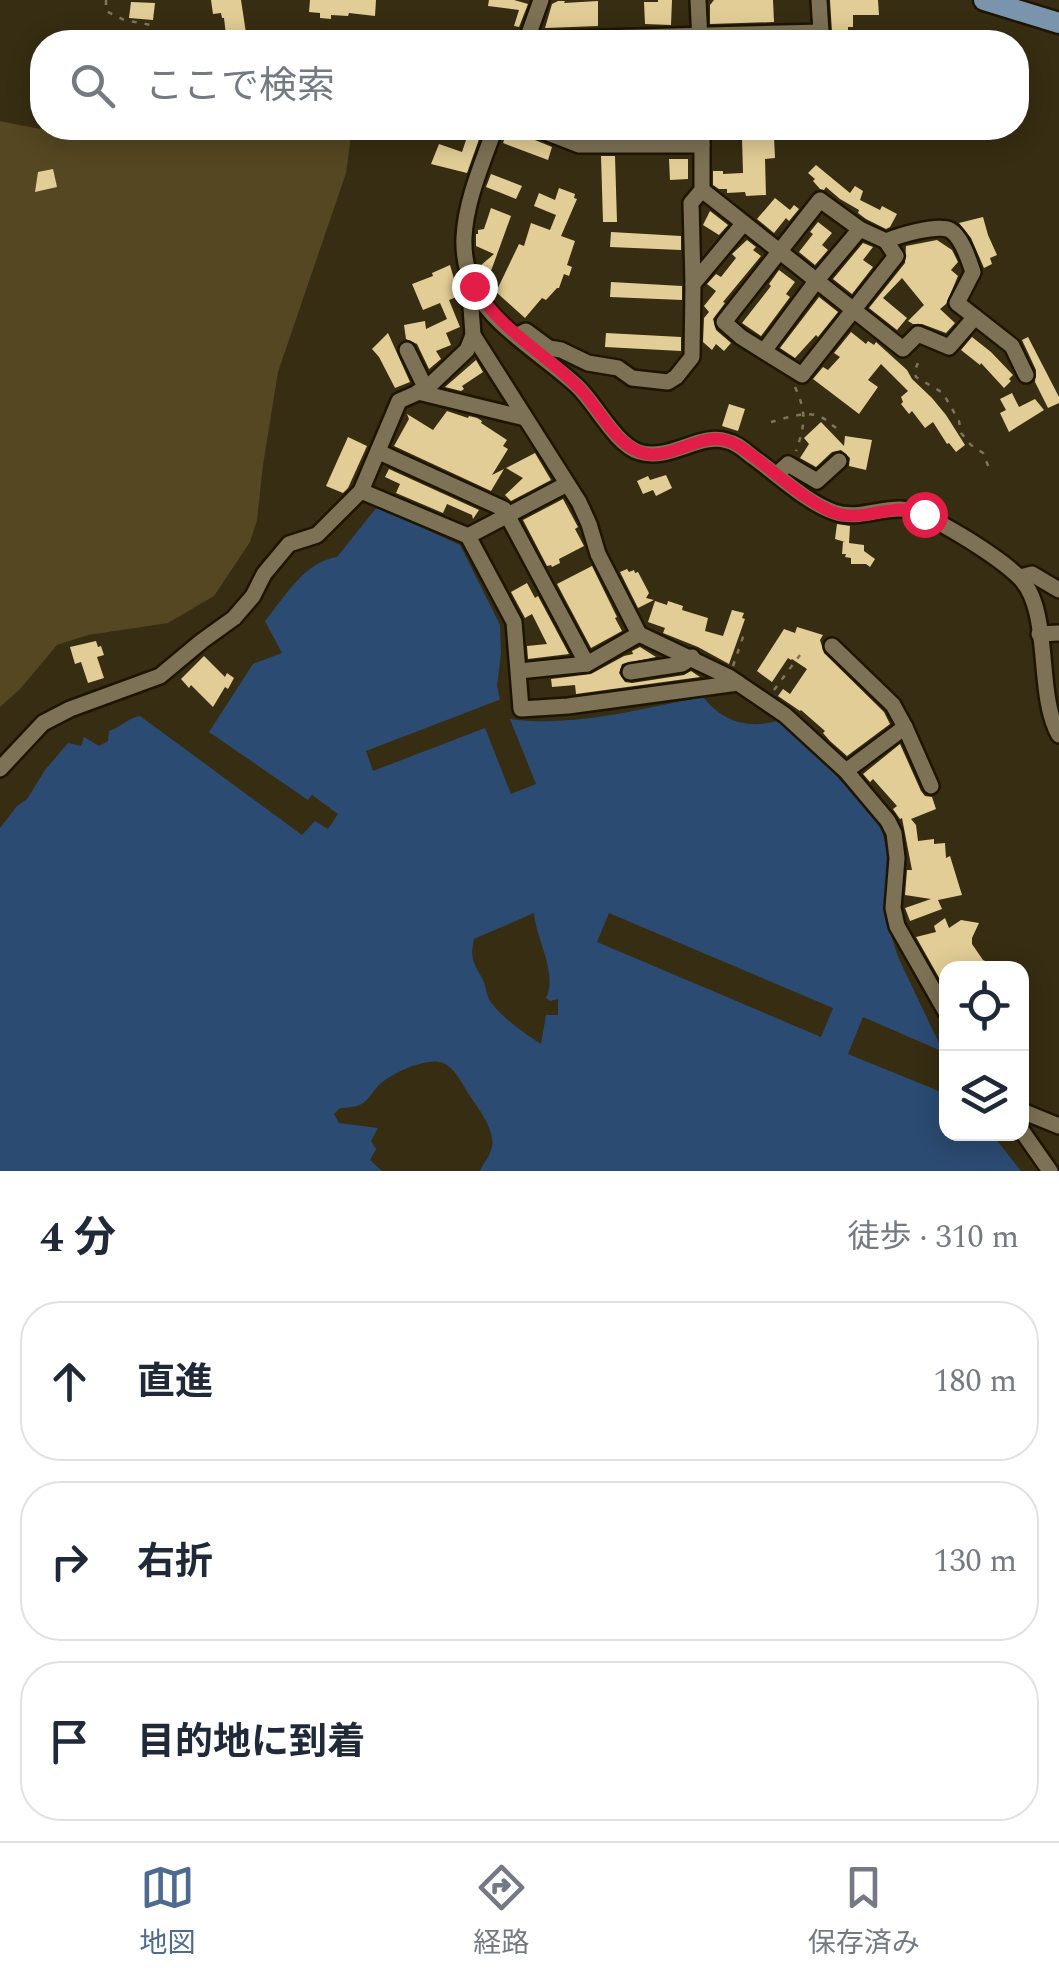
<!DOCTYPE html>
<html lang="ja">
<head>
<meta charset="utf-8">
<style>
  body { margin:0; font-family:Spectral,"Noto Sans JP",serif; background:#f6f6f7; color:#1f2937 }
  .controls { position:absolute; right:30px; bottom:30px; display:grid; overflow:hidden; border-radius:20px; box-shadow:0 5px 25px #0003 }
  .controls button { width:90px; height:90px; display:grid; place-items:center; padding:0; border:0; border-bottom:2px solid #e0e1e3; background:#fff; color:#1f2937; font:50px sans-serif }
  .stop { position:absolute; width:30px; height:30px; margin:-22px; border:8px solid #e11d48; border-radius:50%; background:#fff }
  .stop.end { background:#e11d48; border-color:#fff; box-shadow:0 2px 10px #0008 }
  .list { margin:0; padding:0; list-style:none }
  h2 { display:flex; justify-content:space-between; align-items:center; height:130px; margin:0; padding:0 40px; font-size:42px }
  h2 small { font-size:32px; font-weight:400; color:#747a83 }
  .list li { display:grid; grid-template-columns:65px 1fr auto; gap:30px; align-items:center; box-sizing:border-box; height:160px; margin:0 20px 20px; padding:0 20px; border:2px solid #e0e1e3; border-radius:40px }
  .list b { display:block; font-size:38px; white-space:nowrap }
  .list em { font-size:32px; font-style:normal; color:#747a83 }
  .icon { flex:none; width:55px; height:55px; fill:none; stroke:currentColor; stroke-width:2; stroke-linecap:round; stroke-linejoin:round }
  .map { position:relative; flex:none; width:1059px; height:1171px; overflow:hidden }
  .search { position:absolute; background:#fff; box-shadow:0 5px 25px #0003; left:30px; right:30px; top:30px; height:110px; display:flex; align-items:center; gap:25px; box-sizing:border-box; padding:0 35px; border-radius:40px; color:#747a83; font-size:38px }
  .sheet { height:670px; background:#fff }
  nav { display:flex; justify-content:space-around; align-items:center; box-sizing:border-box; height:140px; border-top:2px solid #e0e1e3; background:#fff; font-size:28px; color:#747a83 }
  nav a { display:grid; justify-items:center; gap:5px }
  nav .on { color:#4e6b8f }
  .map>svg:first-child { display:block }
  .green { fill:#554721 }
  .water { fill:#2c4b72; fill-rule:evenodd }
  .pier { fill:#372d12 }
  .building { fill:#e2cd96 }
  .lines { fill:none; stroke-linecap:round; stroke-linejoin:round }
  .minor-casing { stroke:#1e1500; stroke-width:20 }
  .major-casing { stroke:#1e1500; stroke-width:25 }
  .path { stroke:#7d755e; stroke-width:2.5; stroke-dasharray:5 8; stroke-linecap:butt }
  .minor { stroke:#7d7255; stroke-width:15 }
  .major { stroke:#7b94ad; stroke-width:20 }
  .route { stroke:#e11d48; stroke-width:12 }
</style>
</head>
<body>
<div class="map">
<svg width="1059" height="1171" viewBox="0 0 1059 1171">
  <rect width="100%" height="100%" fill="#372d12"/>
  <!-- green -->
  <path class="green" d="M0,121C42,130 74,136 117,128H352L346,173L278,372L263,465L257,520L250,542L214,596L168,623L88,635L57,645L20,689L0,707Z"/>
  <!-- water -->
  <path class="water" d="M377,507L460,545L500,625L501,653L497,686L504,718C570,729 638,709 703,697C723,722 747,729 777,721L818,756L876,819L883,834L887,852L885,917L898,957L946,1058V1134H992L1021,1171H480C483,1163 489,1158 491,1150C498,1132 477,1107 468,1093C462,1083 454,1067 443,1063C428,1056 389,1074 378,1086C364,1103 365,1107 340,1108L334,1114L339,1123L378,1128L371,1141L376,1149L370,1160L382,1171H0V828L17,806L27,799L45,770L68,743L81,746L84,737L99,746L108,741L109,731C121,727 128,718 140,716L302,835L315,821L328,829L338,814L312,795L308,800L209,732L253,664L282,653L265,621C285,597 304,562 337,557ZM534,913C536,939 558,973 546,998L550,1001L558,999V1015H546L541,1044C524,1033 502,1018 490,1001C486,994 486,985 482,978C473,962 470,958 474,939Z"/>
  <!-- pier -->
  <g class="pier">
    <path d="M504,698L508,714L518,716L510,719L536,784L511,794L485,728L373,771L366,751Z"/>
    <path d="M609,913L833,1008L821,1037L597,942Z"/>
    <path d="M863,1017L946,1053V1094L848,1054Z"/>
  </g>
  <!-- building -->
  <g class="building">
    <path d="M211,0H241L246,33L226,35L224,18H222L221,13L213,14Z"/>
    <path d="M310,0H376L375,16L349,13L348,16L331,15V19L320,18V13L309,12Z"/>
    <path d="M489,0H514L528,4L519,27L514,26L519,10L488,6Z"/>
    <path d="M658,0H672L671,25L645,24L644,2H658Z"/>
    <path d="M714,0H773L774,22L710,24V5Z"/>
    <path d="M830,0H878L879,15H853V27H848V42H827L832,32Z"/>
    <path d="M558,1H565L564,3L598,1V26L545,28L552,4Z"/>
    <path d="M131,2L155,3L153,20L129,18Z"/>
    <path d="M470,128H483L467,173L431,164L439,144L462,152Z"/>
    <path d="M728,128H803V135L774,137L775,158L765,159L766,195L746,196L745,192L727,193V189H719L713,185V171H723V174L743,173L742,138L713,139V130H728Z"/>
    <path d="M508,129L552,147L548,160L503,143Z"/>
    <path d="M601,156H615L617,222H603Z"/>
    <path d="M669,159H688V179L670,180Z"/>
    <path d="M816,165L850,193L855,186L863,191L860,200L880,210L882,206L897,214L890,227L886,229L866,219L858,213L859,210L840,199L826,187L824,190L820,189L813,181L815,179L808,173Z"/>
    <path d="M53,169L57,187L35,192L38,172Z"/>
    <path d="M491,174L522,186L516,199L486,187Z"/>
    <path d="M559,188L575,194L574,198L577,199L561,236L575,241L567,265L572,267L569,276L564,274L559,288H557L546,300L542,298L525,318L496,292L519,244L524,246L531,223L550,230L556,215L534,206L539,193L555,200Z"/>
    <path d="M775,198L790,210L794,205L799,209L789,221L786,218L774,233L757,219Z"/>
    <path d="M491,208L511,216L487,282L480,266L494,254L476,246V234H478V230L484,229Z"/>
    <path d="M710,211L728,225L719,235L703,225Z"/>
    <path d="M983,217L988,235L997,255L990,258L992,264L984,268L971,238L959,223Z"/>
    <path d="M818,222L832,233L822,245L828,250L815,265L799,252L813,234L810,232Z"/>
    <path d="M611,232L681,236V250L610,247Z"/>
    <path d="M747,240L756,247L753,250L761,256L723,302L725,303L713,319L716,330L731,343L724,351L716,344L712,350L703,342L704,318L709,312L704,306L716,291L707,284L716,274L721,277L736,258L732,254Z"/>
    <path d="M937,240L952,250L958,262L951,270L958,276L946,304L940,309L955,323L946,333L922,324H913L908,321L924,305L902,278L883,298L907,318L897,330L869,308L905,263L906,246Z"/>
    <path d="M863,243L873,247L863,260L873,267L852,294L833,279Z"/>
    <path d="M450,265L459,296L449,300L460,327L446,333L451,345L436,351L441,359L429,369L417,344L406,339L404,325L425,321L426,329L447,319L440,303L423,310L412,284L433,276L432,273Z"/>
    <path d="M779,270L795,282L786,294L790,297L761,336L742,323L771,286L769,284Z"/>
    <path d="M611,282L682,286V300L610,297Z"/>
    <path d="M819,297L838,312L818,337L816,335L795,358L780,348Z"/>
    <path d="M851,332L866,344L868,341L874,345L876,342L907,370L912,379L932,398L946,415L965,445L956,452L949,443L947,444L933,422L925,428L912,411L909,414L901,404L903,402L901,397L908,391L881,364L868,380L878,387L859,414L813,379L823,367L828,370L840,357L834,353Z"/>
    <path d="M388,333L410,382L395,388L379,357L372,349Z"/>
    <path d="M606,333L681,337V351L605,347Z"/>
    <path d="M972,337L991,352L1013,375L1009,379L1011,381L1004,388L981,363L980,365L961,350Z"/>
    <path d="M1028,337L1059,397V403L1048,408L1035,382L1036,370L1022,340Z"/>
    <path d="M476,360L483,372L462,386L464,389L461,391L445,387Z"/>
    <path d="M1012,393L1019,407L1035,399L1044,410L1009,432L1000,413L1006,410L1000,399Z"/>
    <path d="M729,404L745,409L738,431L722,426Z"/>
    <path d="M447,411L468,418L469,416L477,418L482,421L481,423L507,440L503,446L508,449L492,475L504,469L491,491L394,446L409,419L407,414L433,430Z"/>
    <path d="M821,422L844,446L845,436L872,440L866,470L849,466L850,458L841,450L832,452L816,467L800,458L809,444L804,438Z"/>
    <path d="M348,437L367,446L348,488L343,493L326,486Z"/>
    <path d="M535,453L551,480L511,501L505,495L523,478L506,468Z"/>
    <path d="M389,469L479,510L473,519L472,515L447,504L443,513L396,493L400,484L385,477Z"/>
    <path d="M666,475L672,488L656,496L653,490L643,494L637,481L648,476L650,480Z"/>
    <path d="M563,499L578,527L575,529L584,546L559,559L560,563L552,567L551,565L547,566L523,520Z"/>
    <path d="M837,524L850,526L849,543L864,545V551L875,559L870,567L866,564H851V558L845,557L846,554H842L843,542H845L835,539Z"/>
    <path d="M592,566L617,617L615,618L622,631L591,648L557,584Z"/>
    <path d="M627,569L629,572L634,570L635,573L638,572L649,593L646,598L654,600L638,608L620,572Z"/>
    <path d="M527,583L535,598L538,596L569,654L528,659L527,646L547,644L532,614L525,618L511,592Z"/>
    <path d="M655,601L667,605L668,601L683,606L682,610L708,618L705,631L723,636L732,610L744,613L742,618L745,619L729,664L698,647L663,633L665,628L648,622Z"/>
    <path d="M797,627L823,635L820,640L824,653L884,712L890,724L847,756L830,741L823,733L825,731L801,710L800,711L778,696L783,689L790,694L807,669L792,659L791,660L788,658L772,682L757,671L784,629L795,633Z"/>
    <path d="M96,641L98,647L101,646L104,655L97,657L104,678L88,683L81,662L75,664L70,647Z"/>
    <path d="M640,647L656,657L622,664L619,673L625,682L632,683L684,675L691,671L700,677L576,694L575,685L552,687L551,679L591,674L624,656L633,654L632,651Z"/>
    <path d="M204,656L225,677L227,673L234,678L228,689L225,687L213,707L191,685L189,688L181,679Z"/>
    <path d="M900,744L921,791L925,796L932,797L936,809L911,819L916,825L918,841L934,839V844L945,843L946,858L950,856L962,895L938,900L942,909L910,921L905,908L931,899L905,895L907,870H912L902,818L900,819L893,809L897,806L873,779L870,782L863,774Z"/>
    <path d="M945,918L949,928L961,920L979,923L972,938V944L983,960L1001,968H946V990L916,937L936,932L934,926Z"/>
  </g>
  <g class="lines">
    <!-- minor casing -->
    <g class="minor-casing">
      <g id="minor">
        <path d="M698,0L700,42"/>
        <path d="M527,40L821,32L819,0"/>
        <path d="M526,42L541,0"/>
        <path d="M495,128C470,197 437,263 501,323C525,346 553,364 577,386C596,404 615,444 639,452C669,462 700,432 727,441C737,443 745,451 753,457C777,474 806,502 834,512C857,520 879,508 901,509C927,510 998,557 1018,576C1053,608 1035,694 1059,735"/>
        <path d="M535,128L579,145H702"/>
        <path d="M702,190L903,349L918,334L949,347L975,317L957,303L973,272C969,260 962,237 950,230C937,224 900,235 886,241"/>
        <path d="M820,200L860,229L886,241L896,256L802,375L741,337L724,322Z"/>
        <path d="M469,280L473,335L579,502L589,524L598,554L639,634L729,677L785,715L846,771L888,821L894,833L897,858L893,908L897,926L946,1012"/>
        <path d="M693,284L743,224"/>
        <path d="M975,317L1012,346L1026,375"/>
        <path d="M520,334L526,331L549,348L561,350L588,363L618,368L632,378L668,382L676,377L692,357L693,284L691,203L702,190V128"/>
        <path d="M407,350L426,389"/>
        <path d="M764,351L817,280L860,229"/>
        <path d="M418,392L525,418"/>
        <path d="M379,452L504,509L587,664"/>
        <path d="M777,474L788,464L817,481L839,461"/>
        <path d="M361,491L468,536L514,622L521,709L568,706L738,683"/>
        <path d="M468,536L567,484"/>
        <path d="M1020,577L1032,574L1059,590"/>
        <path d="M1039,634L1059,633"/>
        <path d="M832,646L893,705L905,727L846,771"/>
        <path d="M519,671L587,664L639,634"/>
        <path d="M630,672L682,664L692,657"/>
        <path d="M905,727L931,786"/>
        <path d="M0,769L43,723L70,709L160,676L202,641L234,618L253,596L264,574L289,544L317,535L361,491L399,401L426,389L467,350L473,335"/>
        <path d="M1022,1111L1059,1126"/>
        <path d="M1022,1131L1050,1171"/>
      </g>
    </g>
    <!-- major casing -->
    <g class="major-casing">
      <path id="major" d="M984,0L1059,23"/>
    </g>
    <!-- path -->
    <g class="path">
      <path d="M106,0V11L124,20L151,25L153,29L152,42"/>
      <path d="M918,363L914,372L916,377L943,393L959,421L961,433L971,445L983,453L991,473"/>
      <path d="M795,387C807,413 805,425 796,451"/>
      <path d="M771,422C786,418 808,410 821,417C831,422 832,428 843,430"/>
      <path d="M733,666L744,634"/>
      <path d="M774,690L800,655"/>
    </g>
    <!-- minor -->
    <use href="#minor" class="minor"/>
    <!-- major -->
    <use href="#major" class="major"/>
  </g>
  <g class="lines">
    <!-- route -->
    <path class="route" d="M474,286C501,332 548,354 583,392C601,412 618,449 647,454C673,458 702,432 728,441C738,444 746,451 754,457C777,474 808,503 835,513C865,523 891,501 924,514"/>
  </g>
</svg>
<div class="controls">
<button><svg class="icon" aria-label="locate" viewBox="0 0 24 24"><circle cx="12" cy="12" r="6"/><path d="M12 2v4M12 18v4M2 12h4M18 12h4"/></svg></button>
<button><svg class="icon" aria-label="layers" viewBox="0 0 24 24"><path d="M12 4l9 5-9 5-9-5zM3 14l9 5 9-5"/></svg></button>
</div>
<div class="stop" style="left:924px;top:514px"></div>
<div class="stop end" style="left:474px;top:286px"></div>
<div class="search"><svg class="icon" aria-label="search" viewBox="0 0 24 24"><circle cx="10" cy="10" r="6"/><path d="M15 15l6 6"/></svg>ここで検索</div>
</div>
<section class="sheet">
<h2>4 分<small>徒歩 · 310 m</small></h2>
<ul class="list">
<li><svg class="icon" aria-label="ahead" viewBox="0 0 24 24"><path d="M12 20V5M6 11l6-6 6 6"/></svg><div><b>直進</b></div><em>180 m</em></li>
<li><svg class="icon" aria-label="right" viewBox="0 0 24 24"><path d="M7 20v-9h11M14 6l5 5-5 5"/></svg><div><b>右折</b></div><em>130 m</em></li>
<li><svg class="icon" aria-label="arrive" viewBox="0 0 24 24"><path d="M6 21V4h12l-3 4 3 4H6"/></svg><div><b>目的地に到着</b></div></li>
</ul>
</section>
<nav>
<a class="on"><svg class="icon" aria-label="map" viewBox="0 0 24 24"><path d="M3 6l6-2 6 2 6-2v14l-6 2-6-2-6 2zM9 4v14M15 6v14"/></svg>地図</a>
<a><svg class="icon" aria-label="directions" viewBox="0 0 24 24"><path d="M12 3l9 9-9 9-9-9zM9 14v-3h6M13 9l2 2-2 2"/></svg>経路</a>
<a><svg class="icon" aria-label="saved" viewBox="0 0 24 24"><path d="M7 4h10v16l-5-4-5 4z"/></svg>保存済み</a>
</nav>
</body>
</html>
